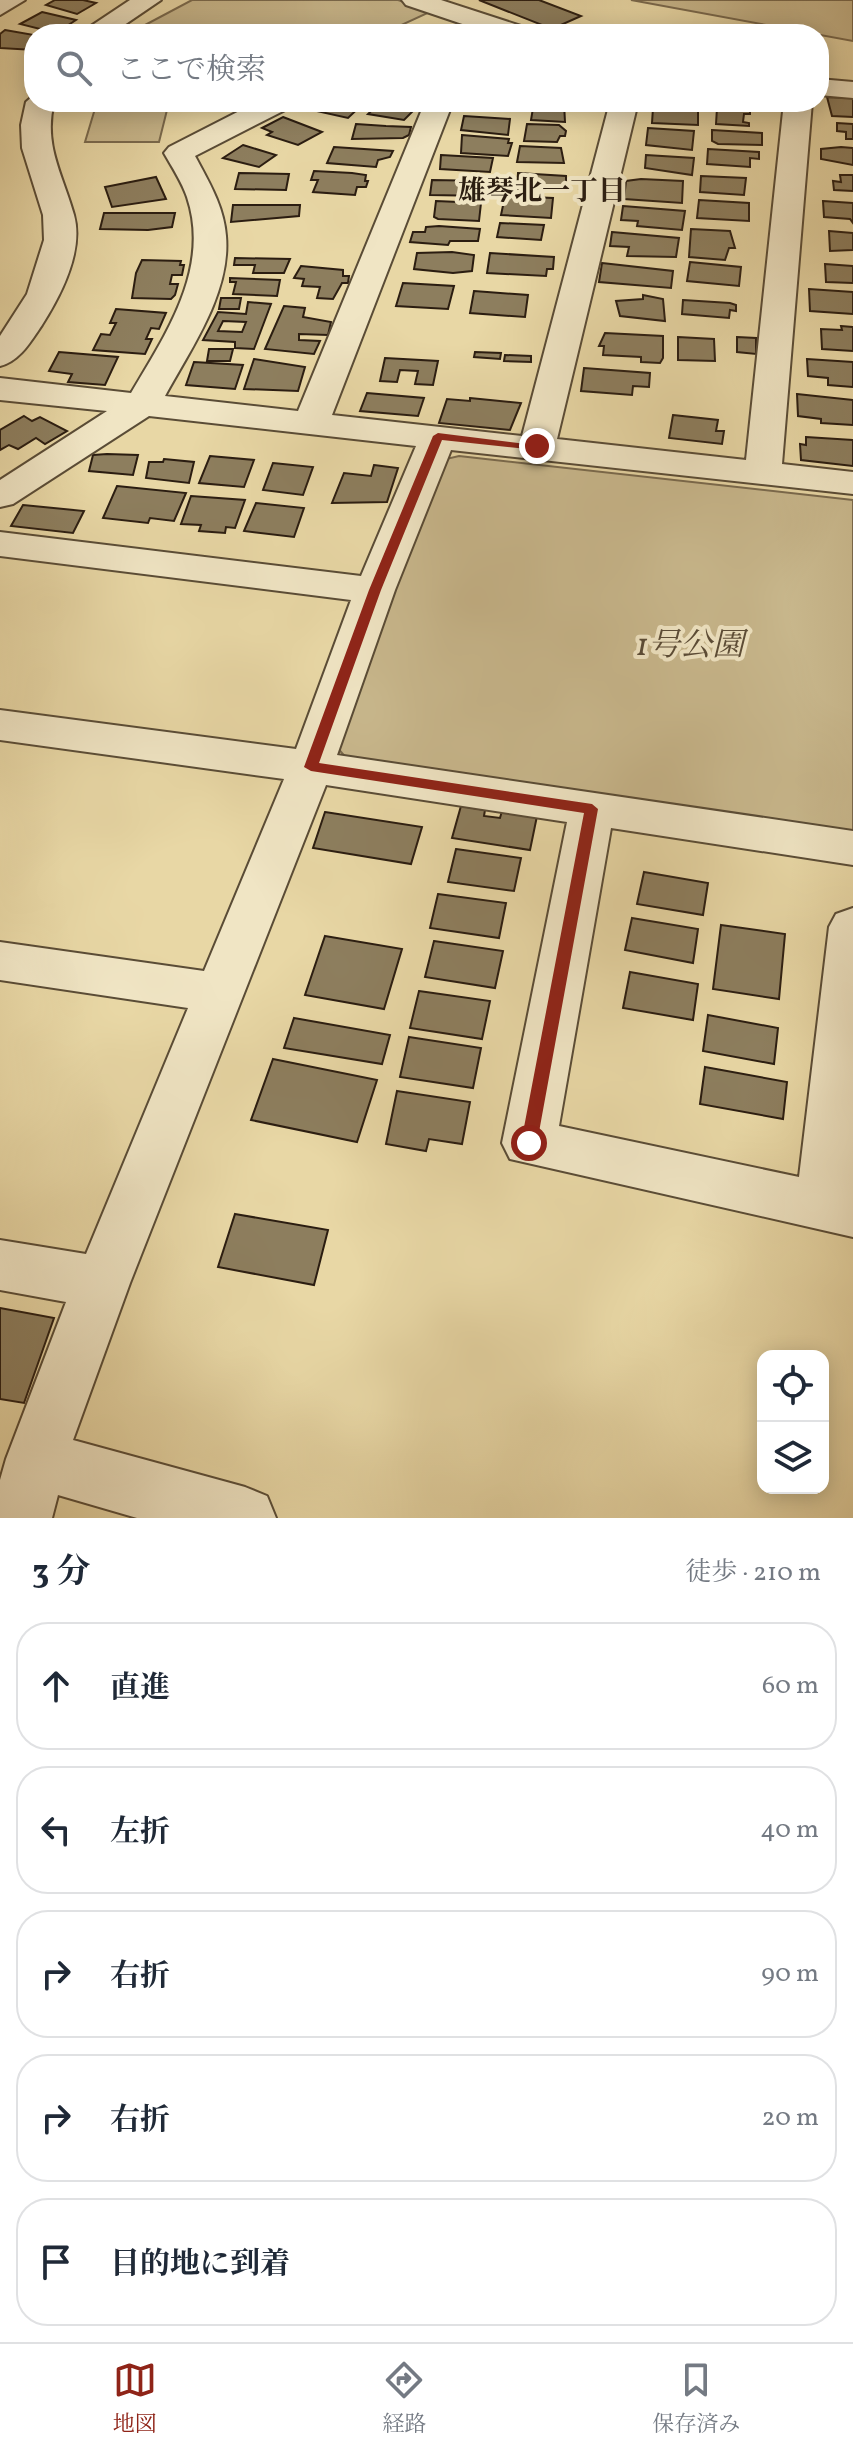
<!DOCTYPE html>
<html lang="ja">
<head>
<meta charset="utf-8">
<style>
  body { margin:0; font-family:Vollkorn,"Noto Serif JP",serif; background:#f6f6f7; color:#1f2937 }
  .controls { position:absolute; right:24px; bottom:24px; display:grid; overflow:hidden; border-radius:16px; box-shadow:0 4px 20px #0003 }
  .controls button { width:72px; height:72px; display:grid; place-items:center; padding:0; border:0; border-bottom:2px solid #e0e1e3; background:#fff; color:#1f2937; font:40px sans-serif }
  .stop { position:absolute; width:24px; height:24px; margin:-18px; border:6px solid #8f2418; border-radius:50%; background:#fff }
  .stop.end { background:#8f2418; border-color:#fff; box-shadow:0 2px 8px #0008 }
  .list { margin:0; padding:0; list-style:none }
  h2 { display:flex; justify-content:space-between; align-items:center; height:104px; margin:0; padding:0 32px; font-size:34px }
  h2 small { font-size:26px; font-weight:400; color:#747a83 }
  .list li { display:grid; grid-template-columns:52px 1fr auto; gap:24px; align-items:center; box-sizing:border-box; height:128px; margin:0 16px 16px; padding:0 16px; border:2px solid #e0e1e3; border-radius:32px }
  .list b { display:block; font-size:30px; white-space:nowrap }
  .list em { font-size:26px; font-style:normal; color:#747a83 }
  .icon { flex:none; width:44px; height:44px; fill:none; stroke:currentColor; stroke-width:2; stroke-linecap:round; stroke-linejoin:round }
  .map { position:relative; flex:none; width:853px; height:1518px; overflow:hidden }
  .search { position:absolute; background:#fff; box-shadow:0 4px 20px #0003; left:24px; right:24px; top:24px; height:88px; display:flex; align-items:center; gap:20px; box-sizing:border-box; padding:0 28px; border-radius:32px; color:#747a83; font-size:30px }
  .sheet { height:824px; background:#fff }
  nav { display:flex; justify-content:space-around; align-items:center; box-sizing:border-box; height:112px; border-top:2px solid #e0e1e3; background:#fff; font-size:22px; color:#747a83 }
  nav a { display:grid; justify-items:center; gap:4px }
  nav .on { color:#8f2418 }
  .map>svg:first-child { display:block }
  .green { fill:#c8b78c; stroke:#7a6a4e; stroke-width:2 }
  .building { fill:#8d7e5e; stroke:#2b1d11; stroke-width:2; fill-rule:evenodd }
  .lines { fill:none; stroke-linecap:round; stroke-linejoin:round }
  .minor-casing { stroke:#5a4c36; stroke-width:4 }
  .minor { fill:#f0e5c4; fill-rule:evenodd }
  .route { fill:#8f2418 }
  .labels { text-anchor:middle; stroke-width:8; stroke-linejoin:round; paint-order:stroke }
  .far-neighbourhood-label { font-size:28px; font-weight:bold; fill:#2b1d11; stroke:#f0e5c4 }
  .park-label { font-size:32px; font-style:italic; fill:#5a4b36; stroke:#f0e5c4 }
</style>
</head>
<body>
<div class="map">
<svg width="853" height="1518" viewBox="0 0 853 1518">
  <rect width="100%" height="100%" fill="#e8d7a5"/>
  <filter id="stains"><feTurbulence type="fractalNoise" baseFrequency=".0025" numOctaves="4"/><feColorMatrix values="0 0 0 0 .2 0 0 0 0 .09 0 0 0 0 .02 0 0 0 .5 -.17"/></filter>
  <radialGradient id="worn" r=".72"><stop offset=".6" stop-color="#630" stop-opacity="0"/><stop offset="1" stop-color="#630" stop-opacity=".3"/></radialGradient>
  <!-- green -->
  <g class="green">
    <path d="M192,0H398L432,11L382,34H212L145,25Z"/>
    <path d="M631,0H853V41Z"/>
    <path d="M97,102H169L159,142H85Z"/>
    <path d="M459,456L853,500V831L348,760L335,745L446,459Z"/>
  </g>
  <!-- building -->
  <g class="building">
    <path d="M55,0H83L96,3L77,14L46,5Z"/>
    <path d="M479,0H539L581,16L552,29Z"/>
    <path d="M42,12L76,20L56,33L20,24Z"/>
    <path d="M5,30L34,35V50L0,48V34Z"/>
    <path d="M827,97L853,98V117L832,116Z"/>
    <path d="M192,102H227L223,110L194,111Z"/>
    <path d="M321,102L330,104L365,102L348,118L312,110Z"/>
    <path d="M381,102L396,103L417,107L404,120L368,114Z"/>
    <path d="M534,102L564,103L565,122L531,120Z"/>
    <path d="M674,106L698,107V125L652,123L653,108L674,109Z"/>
    <path d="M717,108L750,110V114H744L743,122L749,123V126L716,124Z"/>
    <path d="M464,116L510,119L508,135L461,130Z"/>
    <path d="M283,117L322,132L298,145L267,135L272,132L262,128Z"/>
    <path d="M837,123L853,124V139H846V132L837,131Z"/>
    <path d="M356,124L386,126L411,127L409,135L403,138L352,139Z"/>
    <path d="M527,124L559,125L566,131L565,136H560L557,142L524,141Z"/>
    <path d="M648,128L694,131L692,150L646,145Z"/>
    <path d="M712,130L762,133V145L718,144L712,141Z"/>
    <path d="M462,135L509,139L508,143H512L508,156L461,153Z"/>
    <path d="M243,145L276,155L259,167L223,158Z"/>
    <path d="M520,146L561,148L564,163L517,162Z"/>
    <path d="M334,147L393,151L390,157L378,160L376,167L327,163Z"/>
    <path d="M841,147L853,148V165L821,159V149Z"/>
    <path d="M708,149L759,152V159L750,158V167L707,164Z"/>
    <path d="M441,155L493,158L490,172L440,169Z"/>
    <path d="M646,155L694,158L692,175L645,168Z"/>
    <path d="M314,171L352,173L366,175L365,181H368L366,187H357L355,195L313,192L318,180H311Z"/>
    <path d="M239,173L289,174L286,190L235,189Z"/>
    <path d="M518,173L566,176V186L517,189Z"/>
    <path d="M840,175H853V191L834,190L833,181L841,182Z"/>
    <path d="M701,176L746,178L744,195L700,192Z"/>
    <path d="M156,177L166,199L112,207L105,187Z"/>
    <path d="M641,179L683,181L682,203L624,199L626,181Z"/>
    <path d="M432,180L488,181L487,196L430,195Z"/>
    <path d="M505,196L553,198L551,218L501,215Z"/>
    <path d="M699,200L749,203V221L697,218Z"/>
    <path d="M436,201L481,203L479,221L438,219L434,217Z"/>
    <path d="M823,201L853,203V223L850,219L824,217Z"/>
    <path d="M233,205H300L299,216L231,222Z"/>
    <path d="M623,206L685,211L682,230L637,226L638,221L621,220Z"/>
    <path d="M104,213H175L172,227L148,230L100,229Z"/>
    <path d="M500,223L544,225L541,240L497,237Z"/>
    <path d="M426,227L439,226L480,229L478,241H450L448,245L410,242L413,232H425Z"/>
    <path d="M691,229L730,231L735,248H729L725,260L689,257Z"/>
    <path d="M829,231L853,233V250L830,251Z"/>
    <path d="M612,232L679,238L676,257L627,256L629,247L610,246Z"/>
    <path d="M452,252L474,255L472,271L453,273L414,269L417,253Z"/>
    <path d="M490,253L554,257L553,269H547L546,276L487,273Z"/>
    <path d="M235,258L290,259L284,273H253L255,265H234Z"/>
    <path d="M142,260L181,261L180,265H184L182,275H172L170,284H178L175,295L171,299L132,298L136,273Z"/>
    <path d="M690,262L741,267L739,286L687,281Z"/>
    <path d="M602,263L673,271L671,288L599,282Z"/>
    <path d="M825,264L853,266V283L826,282Z"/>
    <path d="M301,266L343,270V276H349L348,283H342L333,299L317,298L320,287L302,286L304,279L294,278Z"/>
    <path d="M230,278L280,280L277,296L233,294L236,282H230Z"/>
    <path d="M403,283L454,286L448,309L396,306Z"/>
    <path d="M809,289L853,292V314L810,311Z"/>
    <path d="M474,291L528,295L525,317L470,313Z"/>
    <path d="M643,295L663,299L665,321L620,316L616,301L643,299Z"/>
    <path d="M221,298H241L239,309H219Z"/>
    <path d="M683,300L730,303L736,305V311L730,310L729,318L682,314Z"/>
    <path d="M248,302L271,304L254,349L235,348V342L203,340L218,312L246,314ZM223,321L246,322L242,332L218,331Z"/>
    <path d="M284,306L305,308L303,317L331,322L328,335L299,334V340L320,341L314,354L265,349Z"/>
    <path d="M116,309L166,313L159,329L151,328L146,339H152L145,354L93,350L101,334L110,335L116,323H110Z"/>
    <path d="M841,326L853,327V351L822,349L821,329L842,330Z"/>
    <path d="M605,333L663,336V358L660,363L641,362V357L603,355L604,346H599Z"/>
    <path d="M678,337L714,339L715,361L678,360Z"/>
    <path d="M737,337L756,338V354L737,352Z"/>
    <path d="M209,349H233L230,361H207Z"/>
    <path d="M59,352L118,357L105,385L68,382L72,374L49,371Z"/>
    <path d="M475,352L501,353L500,359L474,357Z"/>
    <path d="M505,355L531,356V362L504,361Z"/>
    <path d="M385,358L438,361L433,385L415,384L418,371L400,370L397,382L380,381Z"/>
    <path d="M254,359L305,367L298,391L244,389Z"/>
    <path d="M807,359L853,362V387L828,385V378L808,376Z"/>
    <path d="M194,362L243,365L235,389L186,385Z"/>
    <path d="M584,368L650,373L649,387L633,386L632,395L581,391Z"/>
    <path d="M367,393L424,398L418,416L360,411Z"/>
    <path d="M797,394L853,400V425L821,423V419L798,416Z"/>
    <path d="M470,398L521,403L510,430L439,423L447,399L470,401Z"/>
    <path d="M673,415L718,420L716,431H724L722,444L669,438Z"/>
    <path d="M24,416L32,421L40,417L67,431L45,444L36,438L18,449L9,445L0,450V430Z"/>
    <path d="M806,437L853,440V466L801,460L800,444L806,445Z"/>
    <path d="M93,455L107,454L138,455L133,475L89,471Z"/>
    <path d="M210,456L254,460L244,487L199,483Z"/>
    <path d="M164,459L194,462L189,483L146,478L149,462H163Z"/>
    <path d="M273,463L313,467L303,495L263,490Z"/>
    <path d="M374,465L398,468L387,502L332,503L344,473L371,476Z"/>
    <path d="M117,486L186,493L174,521L150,518L148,523L103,518Z"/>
    <path d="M191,496L245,500L235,528L226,527L225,533L199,531L201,525L181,524Z"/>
    <path d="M256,503L304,508L294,537L244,531Z"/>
    <path d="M23,505L84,511L73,533L11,526Z"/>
    <path d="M461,806L485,810L484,816L500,818L502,811L537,816L530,850L452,838Z"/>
    <path d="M325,812L422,827L411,864L313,848Z"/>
    <path d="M456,849L521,858L514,891L448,882Z"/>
    <path d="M644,872L708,883L703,915L637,904Z"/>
    <path d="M438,894L506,903L499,938L430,928Z"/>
    <path d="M632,918L698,929L693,963L625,950Z"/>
    <path d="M721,925L785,934L779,999L713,989Z"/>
    <path d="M325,936L402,949L384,1009L305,995Z"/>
    <path d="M434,941L503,951L495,988L425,977Z"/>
    <path d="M630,972L698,984L693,1020L623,1008Z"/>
    <path d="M419,991L490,1001L482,1039L410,1028Z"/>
    <path d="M708,1015L778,1028L774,1064L703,1051Z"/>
    <path d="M294,1018L390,1035L382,1064L284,1048Z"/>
    <path d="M409,1037L481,1048L473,1088L400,1077Z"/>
    <path d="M273,1059L377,1080L357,1142L251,1120Z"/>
    <path d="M705,1067L787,1082L783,1119L700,1104Z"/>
    <path d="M397,1091L470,1102L462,1144L429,1139L426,1151L386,1144Z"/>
    <path d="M235,1214L328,1230L314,1285L218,1267Z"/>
    <path d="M0,1308L54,1318L24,1403L0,1399Z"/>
  </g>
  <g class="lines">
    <!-- minor casing -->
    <g class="minor-casing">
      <g id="minor">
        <path d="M0,0H25L0,15Z"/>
        <path d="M130,0H161L111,34H79Z"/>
        <path d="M402,0H441L527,28L531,34H492L406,5Z"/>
        <path d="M819,79L853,82V98L819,95Z"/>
        <path d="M34,95V102H54C43,145 63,175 74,215C84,251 61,295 42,325C31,341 20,361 0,366V336L27,294L44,240L43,215L22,148L21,125L26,102Z"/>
        <path d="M257,102H293L289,108L195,156C209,182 224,207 226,236C231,293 190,350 165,396L298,411L425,102H453L332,415L522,436L610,102H638L557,439L746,460L784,102H812L782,464L853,472V494L451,450L395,590L337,755L853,831V865L611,828L559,1126L799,1177L829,927L836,914L853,908V1237L510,1159L502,1143L567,822L326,785L130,1283L73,1440L245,1487L267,1496L276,1518H137L58,1495L52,1518H0V1480L6,1459L66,1302L0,1290V1240L86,1254L188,1008L0,980V942L204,971L284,779L0,740V710L296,749L351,600L0,556V532L361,576L416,446L149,416L13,504L0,507V480L107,411L0,400V378L131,393C166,334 211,268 187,197C182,182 172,167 164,153L169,147Z"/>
      </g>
    </g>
    <!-- minor -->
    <use href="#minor" class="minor"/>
  </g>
  <!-- route -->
  <path class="route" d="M438,433L542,446L537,450L442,440L381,590L319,763L592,804L598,809L537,1143L529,1150L521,1143L584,813L311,771L304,767L369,590L433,436Z"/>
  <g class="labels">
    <!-- far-neighbourhood labels -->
    <g class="far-neighbourhood-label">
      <text x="542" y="200">雄琴北一丁目</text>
    </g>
    <!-- park labels -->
    <g class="park-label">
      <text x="690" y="655">1号公園</text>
    </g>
  </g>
  <rect width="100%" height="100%" filter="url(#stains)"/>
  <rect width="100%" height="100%" fill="url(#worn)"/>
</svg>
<div class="controls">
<button><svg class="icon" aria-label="locate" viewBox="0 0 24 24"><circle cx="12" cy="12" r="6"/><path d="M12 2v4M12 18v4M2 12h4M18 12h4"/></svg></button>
<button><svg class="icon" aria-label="layers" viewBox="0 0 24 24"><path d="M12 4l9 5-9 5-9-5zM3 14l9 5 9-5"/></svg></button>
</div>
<div class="stop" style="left:529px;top:1143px"></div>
<div class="stop end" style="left:537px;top:446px"></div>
<div class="search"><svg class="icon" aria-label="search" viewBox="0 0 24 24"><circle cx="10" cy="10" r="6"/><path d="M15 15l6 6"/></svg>ここで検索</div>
</div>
<section class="sheet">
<h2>3 分<small>徒歩 · 210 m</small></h2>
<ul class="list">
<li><svg class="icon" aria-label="ahead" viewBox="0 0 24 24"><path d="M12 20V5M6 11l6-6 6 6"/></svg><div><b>直進</b></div><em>60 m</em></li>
<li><svg class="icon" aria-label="left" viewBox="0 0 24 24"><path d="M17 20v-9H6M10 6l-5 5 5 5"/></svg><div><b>左折</b></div><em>40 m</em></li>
<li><svg class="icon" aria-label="right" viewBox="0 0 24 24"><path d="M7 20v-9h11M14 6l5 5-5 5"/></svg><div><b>右折</b></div><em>90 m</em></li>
<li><svg class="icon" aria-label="right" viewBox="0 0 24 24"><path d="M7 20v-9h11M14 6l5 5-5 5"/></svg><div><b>右折</b></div><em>20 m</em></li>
<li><svg class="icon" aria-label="arrive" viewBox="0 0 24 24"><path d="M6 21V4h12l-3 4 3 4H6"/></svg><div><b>目的地に到着</b></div></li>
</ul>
</section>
<nav>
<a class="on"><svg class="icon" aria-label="map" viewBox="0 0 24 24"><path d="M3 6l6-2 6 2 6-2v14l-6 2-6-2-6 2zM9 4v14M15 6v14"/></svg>地図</a>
<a><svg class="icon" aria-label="directions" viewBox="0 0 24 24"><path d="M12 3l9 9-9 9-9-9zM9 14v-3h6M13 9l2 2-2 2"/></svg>経路</a>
<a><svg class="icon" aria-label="saved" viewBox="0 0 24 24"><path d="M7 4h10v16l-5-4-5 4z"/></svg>保存済み</a>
</nav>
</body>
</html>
